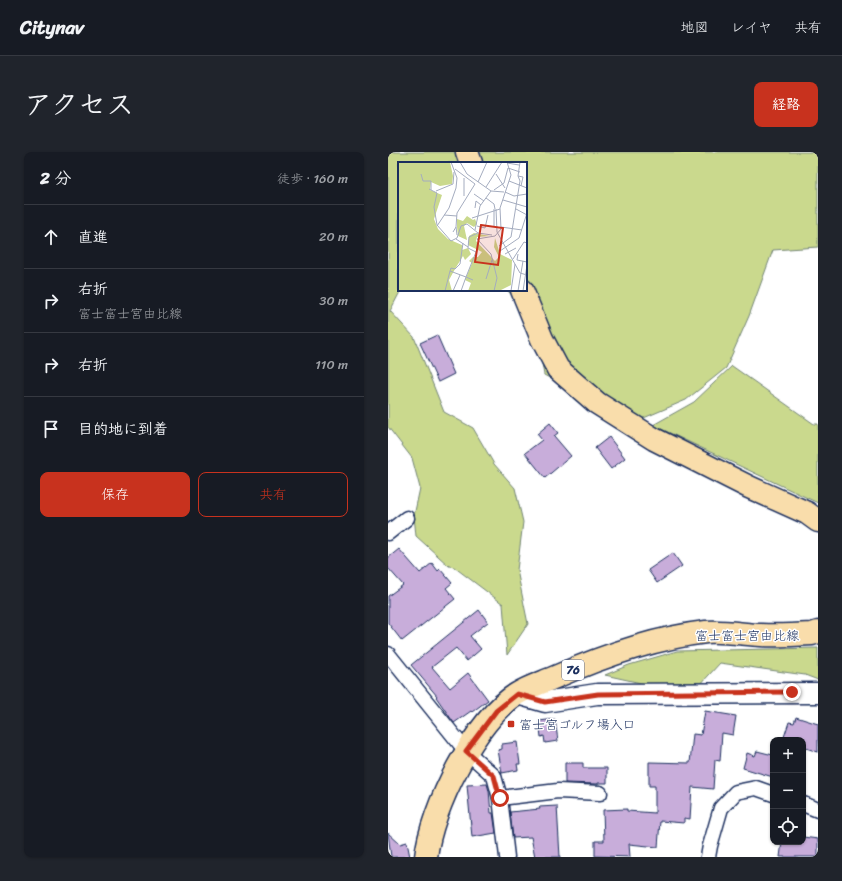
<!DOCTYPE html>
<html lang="ja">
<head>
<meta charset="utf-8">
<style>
  body { margin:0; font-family:Sriracha,"Klee One",sans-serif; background:#20242c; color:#f1f3f6 }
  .controls { position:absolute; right:12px; bottom:12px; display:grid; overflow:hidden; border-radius:8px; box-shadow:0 1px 3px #0004 }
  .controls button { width:36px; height:36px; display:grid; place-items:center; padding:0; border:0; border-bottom:1px solid #363941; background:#171b24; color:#f1f3f6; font:20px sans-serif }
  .stop { position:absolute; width:12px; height:12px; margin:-9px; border:3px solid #c8321e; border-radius:50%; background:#fff }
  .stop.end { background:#c8321e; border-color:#fff; box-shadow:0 1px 4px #0008 }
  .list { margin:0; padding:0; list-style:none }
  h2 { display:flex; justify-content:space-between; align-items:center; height:52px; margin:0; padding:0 16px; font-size:17px }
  h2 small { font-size:13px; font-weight:400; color:#9ea1a6 }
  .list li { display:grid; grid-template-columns:26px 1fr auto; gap:12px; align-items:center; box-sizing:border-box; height:64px; padding:0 16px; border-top:1px solid #363941 }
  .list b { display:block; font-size:15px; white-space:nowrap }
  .list p { margin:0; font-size:13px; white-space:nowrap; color:#9ea1a6 }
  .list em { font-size:13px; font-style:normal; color:#9ea1a6 }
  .actions { display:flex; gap:8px; padding:12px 16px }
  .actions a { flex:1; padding:9px 0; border:1px solid #c8321e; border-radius:8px; text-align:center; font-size:14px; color:#c8321e }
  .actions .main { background:#c8321e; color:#fff }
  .icon { flex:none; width:22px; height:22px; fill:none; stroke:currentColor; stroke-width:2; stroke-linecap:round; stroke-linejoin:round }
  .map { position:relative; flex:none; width:430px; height:705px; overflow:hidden; border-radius:8px }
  header { display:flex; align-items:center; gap:24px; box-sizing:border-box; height:56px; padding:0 20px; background:#171b24; border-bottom:1px solid #363941 }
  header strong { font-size:19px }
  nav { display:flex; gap:22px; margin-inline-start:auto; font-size:14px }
  .intro { display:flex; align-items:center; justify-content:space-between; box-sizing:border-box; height:96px; padding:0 24px }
  h1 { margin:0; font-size:28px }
  .button { padding:10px 18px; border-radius:8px; background:#c8321e; color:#fff; font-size:14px; font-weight:700 }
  main { display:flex; gap:24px; padding:0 24px }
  aside { flex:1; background:#171b24; border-radius:8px; box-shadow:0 1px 3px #0004 }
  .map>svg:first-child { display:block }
  .green { fill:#cad98d; stroke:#728476 }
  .building { fill:#c8adda; stroke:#1b2f5e }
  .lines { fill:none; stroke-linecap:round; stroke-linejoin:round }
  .street-casing { stroke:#1b2f5e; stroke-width:17 }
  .secondary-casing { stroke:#1b2f5e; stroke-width:23 }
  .primary-casing { stroke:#1b2f5e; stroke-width:25 }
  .street { stroke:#fff; stroke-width:14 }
  .secondary { stroke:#fff; stroke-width:20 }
  .primary { stroke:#f9ddab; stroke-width:22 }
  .route { stroke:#c8321e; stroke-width:5 }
  .poi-dot { fill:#c8321e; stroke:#fff; stroke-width:1.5 }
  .labels { text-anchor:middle; stroke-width:3; stroke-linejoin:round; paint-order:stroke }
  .shield { fill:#fff; stroke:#5f6d8e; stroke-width:1 }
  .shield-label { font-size:12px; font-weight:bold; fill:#1b2f5e }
  .street-label { font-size:13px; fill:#1b2f5e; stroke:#fff }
  .poi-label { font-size:13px; fill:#1b2f5e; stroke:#fff; text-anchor:start }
  .inset-road { fill:none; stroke:#a4acbf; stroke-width:1 }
  .view { fill:#c8321e; fill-opacity:0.15; stroke:#c8321e; stroke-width:2 }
  .inset-edge { fill:none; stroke:#1b2f5e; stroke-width:2 }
</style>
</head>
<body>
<header>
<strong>Citynav</strong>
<nav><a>地図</a><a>レイヤ</a><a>共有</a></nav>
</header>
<div class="intro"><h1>アクセス</h1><a class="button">経路</a></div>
<main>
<aside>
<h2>2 分<small>徒歩 · 160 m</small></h2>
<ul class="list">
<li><svg class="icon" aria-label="ahead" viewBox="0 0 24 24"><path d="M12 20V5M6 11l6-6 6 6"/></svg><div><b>直進</b></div><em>20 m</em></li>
<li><svg class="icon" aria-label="right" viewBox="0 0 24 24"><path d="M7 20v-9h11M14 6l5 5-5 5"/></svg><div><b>右折</b><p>富士富士宮由比線</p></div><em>30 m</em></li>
<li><svg class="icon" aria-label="right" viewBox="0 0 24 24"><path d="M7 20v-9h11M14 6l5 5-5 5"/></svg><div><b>右折</b></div><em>110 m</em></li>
<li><svg class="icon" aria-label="arrive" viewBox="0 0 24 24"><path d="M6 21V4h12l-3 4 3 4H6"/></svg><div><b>目的地に到着</b></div></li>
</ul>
<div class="actions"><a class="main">保存</a><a>共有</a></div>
</aside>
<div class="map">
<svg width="430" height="705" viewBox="0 0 430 705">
  <rect width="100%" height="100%" fill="#fff"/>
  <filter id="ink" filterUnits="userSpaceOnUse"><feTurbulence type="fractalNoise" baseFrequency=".025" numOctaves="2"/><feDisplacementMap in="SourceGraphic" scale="8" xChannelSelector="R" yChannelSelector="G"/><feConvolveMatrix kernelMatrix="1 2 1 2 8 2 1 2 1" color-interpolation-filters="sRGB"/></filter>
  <g filter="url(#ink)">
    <!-- green -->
    <g class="green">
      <path d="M0,0H430V95L385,98L361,164L338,216L298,248L244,271L156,223L146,167L119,138H138V11H11V138H13L2,159L26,185L56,260L85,276L106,312L127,336L135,370L129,418L140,472L119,503L115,452L66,415L61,414L28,384L26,364L32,336L24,306L0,275Z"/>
      <path d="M344,214L426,272H430V351L265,273L306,250Z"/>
      <path d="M430,496V528L417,523L332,511L310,535L262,533L217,523L241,513L289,499Z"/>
    </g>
    <!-- building -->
    <g class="building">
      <path d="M49,183L66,222L50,230L32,191Z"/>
      <path d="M162,271L170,281L166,284L183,304L157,326L137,301L154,288L149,282Z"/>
      <path d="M221,285L237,306L223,317L207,296Z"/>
      <path d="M11,397L32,421L44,411L50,419L52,417L64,431L58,436L67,447L14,489L0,471V444L15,433L0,416V406Z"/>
      <path d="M285,401L294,414L269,431L260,418Z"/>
      <path d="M91,458L100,470L82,484L93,497L79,509L68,496L44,515L62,536L80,521L100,548L84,560L83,559L66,571L48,545L49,544L23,513Z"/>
      <path d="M317,559L348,564L345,583L334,581L332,609L327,608L325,637L304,635L302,667L296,666V671L272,669L270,695L241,692L242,705L207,704V689H216L215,658L239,657V659L267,661V634H261V610L302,611L305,582L313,583Z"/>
      <path d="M408,565L430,572V600L415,595V588H395L401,570L406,571Z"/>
      <path d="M167,567L170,589L157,591L156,584L153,585L151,569Z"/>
      <path d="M129,590L132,612H129L130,618L114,621L110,598L114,597V592Z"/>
      <path d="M369,599L385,603V625L355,616L359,601L367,604Z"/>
      <path d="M177,611H195V616H219V631H210V632L177,631Z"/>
      <path d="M99,632L101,639L103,661H105L108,681L84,685L79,633Z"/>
      <path d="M169,654L172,705H147L143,685L125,686L122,660L152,657L151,655Z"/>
      <path d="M0,681L12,692L19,690L22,705H3Z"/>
      <path d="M415,685L430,687V705H392L394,690H415Z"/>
    </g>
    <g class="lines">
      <!-- street casing -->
      <g class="street-casing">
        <g id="street">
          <path d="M0,381L19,366"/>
          <path d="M0,502L78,599L106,624L112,646L119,705"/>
          <path d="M112,646L170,639L212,641"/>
          <path d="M415,652L430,658"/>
          <path d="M320,705L322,694L333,656L348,640L368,636L385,642"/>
        </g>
      </g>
      <!-- secondary casing -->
      <g class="secondary-casing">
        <path id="secondary" d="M129,542L157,550L209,542L430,541"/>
      </g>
      <!-- primary casing -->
      <g class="primary-casing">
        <g id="primary">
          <path d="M79,0L83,11"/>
          <path d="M134,138L154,187L170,217L209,251L266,287L361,335L419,361L430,369"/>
          <path d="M38,705C43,657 87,568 129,542C140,535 153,531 165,526C213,505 265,486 318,480C336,479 355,482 373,483C390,484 407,483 424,482L430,480"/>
        </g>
      </g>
      <!-- street -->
      <use href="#street" class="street"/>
      <!-- secondary -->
      <use href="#secondary" class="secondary"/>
      <!-- primary -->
      <use href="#primary" class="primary"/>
    </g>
  </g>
  <g class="lines" filter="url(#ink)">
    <!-- route -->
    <path class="route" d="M112,646L106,624L78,599L108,559L129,542L157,550L210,542L404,540"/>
  </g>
  <!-- markers -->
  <rect class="poi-dot" x="119" y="568" width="8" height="8" rx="2"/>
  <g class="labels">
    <!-- shield labels -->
    <rect class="shield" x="174" y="508" width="22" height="20" rx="3"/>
    <g class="shield-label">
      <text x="185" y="522">76</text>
    </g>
    <!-- street labels -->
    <g class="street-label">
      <text x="359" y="488">富士富士宮由比線</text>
    </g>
    <!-- poi labels -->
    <g class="poi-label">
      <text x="131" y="577">富士宮ゴルフ場入口</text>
    </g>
  </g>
  <!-- overview -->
  <g transform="translate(10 10)">
    <rect width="129" height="129" fill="#fff"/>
    <path d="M0,0H52L55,14L54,22L42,24L33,20L32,28L44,33L36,57L40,67L50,77L64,83V88L70,86L73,92L67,98L65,94L57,107L51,118L54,129H0ZM69,54L75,58L77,57L79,62L76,65L69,61L66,64L69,78L60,74L59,65V57L65,59ZM76,71L92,74L79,75L78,79L97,99L101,95L96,85L97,76L102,92L114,98L113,123L101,129H70L73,121L67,118L74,101L71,99L75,95H80L84,90L70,83L71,74Z" fill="#cad98d"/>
    <path class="inset-road" d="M62,0L69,12L93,29L106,30M122,0L120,14L125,15L123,24M109,1L121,3M57,7L77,22M23,12L25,19H33V28M98,12L107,26M111,19L129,26M80,20L89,0M88,25L104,0M31,27L39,31L36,45L39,63L53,79L59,76L63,64L69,62L80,71L94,73M96,28L106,21L110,6L122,10M38,29L55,22L56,10M107,30L116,34L129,32M76,32L86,39M66,34V16M88,36L96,42L97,47M105,38L129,45M77,46L78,39L83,43M98,47L99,70L122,111L129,113M118,47L129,53M46,53L59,54M74,56L102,47M39,64L51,46L58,26L59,16L53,0M79,64L87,66L90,53M96,64V47M58,65L59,51L77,22M103,65L124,68M77,68L82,44L93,29M55,70L58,65L59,73M58,77L70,85M65,81L62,102L57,107L53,106L52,109L68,115L78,90L70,86L71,75L80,71M101,84L113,75L122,19L120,14M102,89L121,76L129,51M107,92L118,86M120,92L119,98L129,100M115,97L126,80L129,81M88,117L94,98M47,129L52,109M55,129L62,113M63,129L68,115L75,118M96,129L99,116L93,92L79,77L97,74L103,67L102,46L113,13L109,0M113,129L117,102M120,129L125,99M125,129L129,103"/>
    <path class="view" d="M83,63L105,66L100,103L77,100Z"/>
    <rect width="129" height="129" class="inset-edge"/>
  </g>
</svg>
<div class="controls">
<button>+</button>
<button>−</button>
<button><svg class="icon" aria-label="locate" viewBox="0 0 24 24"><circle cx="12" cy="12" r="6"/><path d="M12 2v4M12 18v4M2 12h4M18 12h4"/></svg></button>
</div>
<div class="stop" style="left:112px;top:646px"></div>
<div class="stop end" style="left:404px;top:540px"></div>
</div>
</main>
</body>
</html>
